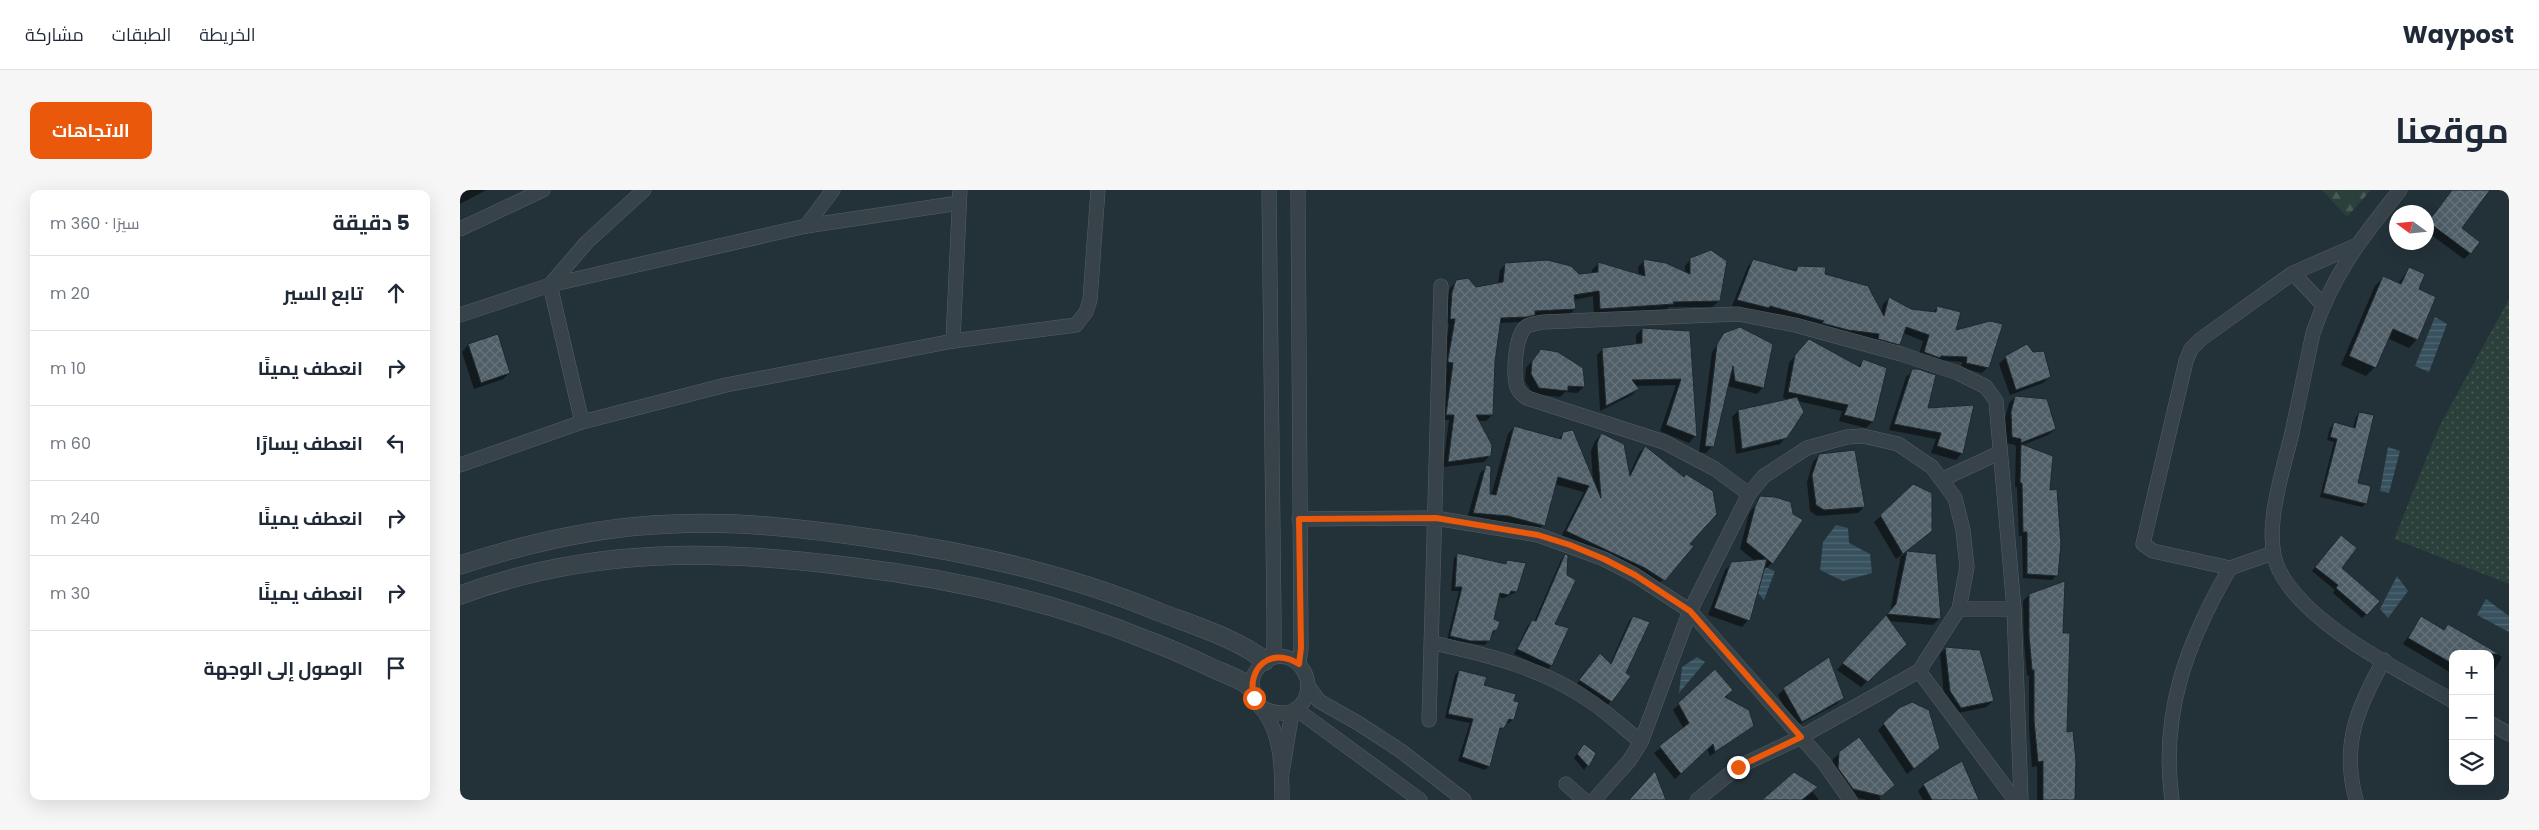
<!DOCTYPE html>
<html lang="ar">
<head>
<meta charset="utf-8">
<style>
  body { margin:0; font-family:Poppins,Cairo,sans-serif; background:#f6f6f7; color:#1f2937; direction:rtl }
  .controls { position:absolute; right:15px; bottom:15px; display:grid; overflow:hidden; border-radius:10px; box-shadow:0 5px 20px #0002 }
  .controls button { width:45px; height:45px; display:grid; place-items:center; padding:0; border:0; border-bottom:1px solid #e0e1e3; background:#fff; color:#1f2937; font:25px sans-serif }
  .compass { position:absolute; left:1929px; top:15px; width:45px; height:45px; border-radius:50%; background:#fff; box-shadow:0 5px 20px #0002; rotate:285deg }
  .stop { position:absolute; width:15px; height:15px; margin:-11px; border:4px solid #ea580c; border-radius:50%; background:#fff }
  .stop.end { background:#ea580c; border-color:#fff; box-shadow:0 1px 5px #0008 }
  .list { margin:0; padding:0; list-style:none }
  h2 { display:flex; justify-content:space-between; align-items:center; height:65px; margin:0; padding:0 20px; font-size:21px }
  h2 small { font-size:16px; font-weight:400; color:#747a83 }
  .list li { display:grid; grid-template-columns:32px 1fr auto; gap:15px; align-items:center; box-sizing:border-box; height:75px; padding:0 20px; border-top:1px solid #e0e1e3 }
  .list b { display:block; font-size:19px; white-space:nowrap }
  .list em { font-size:16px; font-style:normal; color:#747a83 }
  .icon { flex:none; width:28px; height:28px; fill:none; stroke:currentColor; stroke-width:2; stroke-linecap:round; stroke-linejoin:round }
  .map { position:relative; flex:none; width:2049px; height:610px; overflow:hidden; direction:ltr; border-radius:10px }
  header { display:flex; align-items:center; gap:30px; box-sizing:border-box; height:70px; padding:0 25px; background:#fff; border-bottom:1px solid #e0e1e3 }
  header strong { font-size:24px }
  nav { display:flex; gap:28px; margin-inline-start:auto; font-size:18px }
  .intro { display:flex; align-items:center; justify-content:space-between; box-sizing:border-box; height:120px; padding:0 30px }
  h1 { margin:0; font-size:35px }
  .button { padding:12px 22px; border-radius:10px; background:#ea580c; color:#fff; font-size:18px; font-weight:700 }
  main { display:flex; gap:30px; padding:0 30px }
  aside { flex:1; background:#fff; border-radius:10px; box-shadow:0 5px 20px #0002 }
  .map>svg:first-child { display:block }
  .grass { fill:url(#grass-dots) }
  .forest { fill:url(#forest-firs) }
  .water { fill:url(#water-rules) }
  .shadow { fill:#0007 }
  .building { fill:url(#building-cross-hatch); stroke:#1e292f }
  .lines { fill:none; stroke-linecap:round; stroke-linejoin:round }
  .minor-casing { stroke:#556066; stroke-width:15 }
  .tertiary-casing { stroke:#556066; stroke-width:19 }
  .minor { stroke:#374249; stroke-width:14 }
  .tertiary { stroke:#374249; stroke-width:18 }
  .route { stroke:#ea580c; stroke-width:6 }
</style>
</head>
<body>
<header>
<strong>Waypost</strong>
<nav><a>الخريطة</a><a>الطبقات</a><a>مشاركة</a></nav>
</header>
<div class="intro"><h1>موقعنا</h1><a class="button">الاتجاهات</a></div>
<main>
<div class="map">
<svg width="2049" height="610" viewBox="0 0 2049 610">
  <defs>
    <pattern id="grass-dots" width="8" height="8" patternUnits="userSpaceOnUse" patternTransform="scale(1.25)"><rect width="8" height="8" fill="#2b403b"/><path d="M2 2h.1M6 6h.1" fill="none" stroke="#475a56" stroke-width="1.8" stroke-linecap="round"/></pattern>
    <pattern id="forest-firs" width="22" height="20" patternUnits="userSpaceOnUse" patternTransform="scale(1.25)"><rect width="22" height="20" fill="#2b403b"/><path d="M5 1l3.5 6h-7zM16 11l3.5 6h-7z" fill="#475a56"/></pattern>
    <pattern id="water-rules" width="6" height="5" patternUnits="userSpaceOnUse" patternTransform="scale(1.25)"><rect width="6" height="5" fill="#38515e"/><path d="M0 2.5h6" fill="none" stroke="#526874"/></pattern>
    <pattern id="building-cross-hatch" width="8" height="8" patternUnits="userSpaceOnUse" patternTransform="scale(1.25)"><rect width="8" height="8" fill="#4f5e67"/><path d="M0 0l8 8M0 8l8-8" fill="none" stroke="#66737b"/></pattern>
  </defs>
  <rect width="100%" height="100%" fill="#233138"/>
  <!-- grass -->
  <path class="grass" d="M2049,109V394L1934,349L1979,237Z"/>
  <!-- forest -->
  <path class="forest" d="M1862,0H1911L1887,27Z"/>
  <!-- water -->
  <g class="water">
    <path d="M1975,127L1987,134L1969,182L1955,176Z"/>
    <path d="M1928,257L1940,261L1929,303L1920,301Z"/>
    <path d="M1376,335L1388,338L1389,353L1410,364L1412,383L1383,391L1360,380L1363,352Z"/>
    <path d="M1302,376L1315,381L1304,410L1298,403Z"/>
    <path d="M1937,386L1948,401L1928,428L1920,419Z"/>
    <path d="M2026,409L2049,426V442L2017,425Z"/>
    <path d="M1237,467L1245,472L1219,503L1222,477Z"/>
  </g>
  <!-- shadow -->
  <g class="shadow">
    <path d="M0,0H26L0,14Z"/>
    <path d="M1992,0H2029L2000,38L2010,63L2004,69L1966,41V34Z"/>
    <path d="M1231,69L1259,111L1252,117H1209L1206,120L1134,124L1133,106L1114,110L1115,119L1109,125L1072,126L1060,132L1039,133L1034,172L1032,225L1026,231H1018L1030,265L1024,272L983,277L989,230H981L987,179L982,176L989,134L985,135L987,109L990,98L997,91L1016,98L1038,94L1040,80L1046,74L1119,85L1132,84V80L1138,74L1179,86L1178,77L1184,71L1225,83V76Z"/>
    <path d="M1294,70L1334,81L1338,77L1363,85L1421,123L1423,114L1429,108L1451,120L1472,123L1478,117L1495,142L1528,177L1522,183L1501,178L1502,172L1458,168L1463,151L1443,143L1439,154L1433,160L1360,137L1304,122L1302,124L1272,116L1288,76Z"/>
    <path d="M1949,79L1957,100V149L1949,158L1927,148L1915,177L1906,186L1881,175L1915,96L1923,88L1938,94Z"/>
    <path d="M1182,139L1229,142L1235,246L1229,253L1200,241L1216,195L1175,196L1178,199L1172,205L1140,221L1137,165L1143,159L1176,155V145Z"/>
    <path d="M1265,144L1303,197L1297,204L1267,196L1252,256L1246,263L1239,262L1252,162Z"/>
    <path d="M37,146L49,183L43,189L14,199L2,162L8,155Z"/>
    <path d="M1342,157L1397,177L1403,171L1425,179L1412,232L1406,238L1379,231L1382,221L1337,211L1326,247L1320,254L1276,264L1272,227L1278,221L1331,210L1323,208L1329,173Z"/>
    <path d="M1075,167L1124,197L1117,203L1105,202L1100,207L1073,204L1065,191L1066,178Z"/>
    <path d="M1546,167L1590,187L1583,193L1550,205L1539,174Z"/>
    <path d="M1453,181L1467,220L1502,263L1496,270L1471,263L1476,249L1429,240L1446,187Z"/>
    <path d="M1555,207L1595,239L1588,245L1562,255L1588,301L1597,385L1592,390L1563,388L1562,346H1559L1557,297H1555L1556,257L1555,255L1546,253L1545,229L1549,213Z"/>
    <path d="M1900,223L1896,293L1906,313L1902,317L1860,307L1874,252L1867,250L1870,238L1874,234L1893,238L1896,227Z"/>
    <path d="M1054,237L1098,249L1104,243L1133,291L1131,261L1135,251L1141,245L1169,285L1179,263L1185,257L1223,288L1228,354L1198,396L1101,347L1124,302L1094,294L1083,335L1077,341L1041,332L1007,329L1020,283L1027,277L1029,305L1031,306L1048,244Z"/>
    <path d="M1359,265L1404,317L1398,323L1357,326L1350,321L1347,292L1353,272Z"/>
    <path d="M1301,307L1341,331L1312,373L1305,379L1303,378L1288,430L1282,437L1248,425L1265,380L1272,373L1295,371L1280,359L1289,324Z"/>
    <path d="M1421,326L1467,344L1441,364L1442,366L1447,362L1479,429L1473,435L1429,431L1446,454L1401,497L1377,480L1430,422L1441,365L1436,369L1414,332Z"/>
    <path d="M1877,350L1880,378L1906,424L1902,428L1873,403L1875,400L1852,381Z"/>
    <path d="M998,364L1044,375L1048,371L1056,402L1044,408L1038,407L1033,430L1036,439L1025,455L987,450L999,401H991L994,368Z"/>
    <path d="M1105,365L1093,435L1107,439L1091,476L1087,480L1054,464L1068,435L1074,432L1101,370Z"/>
    <path d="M1569,405L1602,445L1606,543L1613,610H1577V576L1572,577L1569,538V485L1567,486L1564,451L1563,411Z"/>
    <path d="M1173,427L1165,483L1169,486L1147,516L1116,495L1136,468L1150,474L1169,431Z"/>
    <path d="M1961,428L1982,441L1988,435L2042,467L2030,487V464H1993V484L1943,454Z"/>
    <path d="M1486,458L1533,511L1526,517L1494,524L1484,507L1480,464Z"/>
    <path d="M999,481L1052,512L1053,529L1049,533H1046L1038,542L1029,576L1025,580L998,571L1010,533L985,528L995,485Z"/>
    <path d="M1255,481L1263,508L1292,536L1250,566L1247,558L1215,589L1194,563L1224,539L1213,520Z"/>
    <path d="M1324,499L1383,507L1377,514L1335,537L1318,505Z"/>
    <path d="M1440,519L1472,564L1447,584L1418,540Z"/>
    <path d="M1120,560L1135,563L1124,580L1114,568Z"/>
    <path d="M1380,563L1427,601L1419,607L1421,610H1407L1387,605L1372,584L1373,569Z"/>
    <path d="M1464,595L1517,610H1463L1458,601Z"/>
    <path d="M1352,601L1359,610H1304Z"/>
  </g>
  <!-- building -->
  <g class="building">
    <path d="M1992,0H2030L2002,38L2020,52L2011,64L1968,32Z"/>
    <path d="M1251,60L1267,71L1260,111L1213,112L1214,114L1140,119L1139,101L1114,105L1116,119L1075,121V125L1067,127L1041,128L1035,172L1033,225H1016L1032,255L1031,266L988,272L994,225H986L993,173L988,172V169L995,129H990L992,102L996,90L1008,88L1016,97L1043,92L1045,73L1087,70L1111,76L1119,84L1138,82V72L1185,86L1183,69L1206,73L1230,84V68Z"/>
    <path d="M1293,69L1336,81L1338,76L1366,77L1365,84L1408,96L1424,126L1429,107L1451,119L1476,122L1477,116L1501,122L1496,140L1530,131L1543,134L1529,178L1506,173L1507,167L1481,166L1480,168L1464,162L1469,145L1446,137L1440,155L1418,149L1419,144L1388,140L1362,133L1364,131L1310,116L1309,118L1277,110Z"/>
    <path d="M1949,77L1965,84L1959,99L1976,107L1958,150L1933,139L1916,178L1889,166L1923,86L1941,94Z"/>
    <path d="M1280,137L1313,154L1304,198L1275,191L1273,176L1254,257L1245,256L1257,154L1264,143Z"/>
    <path d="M1182,138L1230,141L1237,247L1206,235L1221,189L1172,190L1179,199L1146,216L1142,158L1182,153Z"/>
    <path d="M38,144L50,183L21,193L8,154Z"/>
    <path d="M1349,149L1400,177L1403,169L1427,178L1414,232L1384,225L1388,215L1328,202L1335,165Z"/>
    <path d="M1567,154L1573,162L1584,161L1591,187L1556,200L1545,166Z"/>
    <path d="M1081,159L1098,162L1123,178L1125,197L1108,196V201L1079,198L1071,184L1072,171Z"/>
    <path d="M1452,179H1458L1476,185L1468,218L1514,215L1503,264L1477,256L1481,243L1434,234Z"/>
    <path d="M1555,206L1587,209L1596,239L1561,253V249L1552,247L1551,222Z"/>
    <path d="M1337,207L1344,222L1327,248L1282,259L1278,220Z"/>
    <path d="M1899,222L1914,225L1898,293L1911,296L1907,314L1863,303L1877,249L1870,247L1874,232L1895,238Z"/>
    <path d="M1054,236L1101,249L1103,242L1113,240L1141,308L1137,254L1141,243L1164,254L1170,286L1185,256L1224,287L1226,284L1253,301L1257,324L1230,354L1234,356L1205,391L1185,378L1106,341L1129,296L1098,287L1085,336L1048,326L1013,323L1026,275L1031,276L1030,304L1036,305Z"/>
    <path d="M1561,254L1593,266L1590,300L1597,299L1601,354L1598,386L1567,384V342H1563L1562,293H1560Z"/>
    <path d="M1395,260L1405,317L1364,320L1356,315L1352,285L1359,264Z"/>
    <path d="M1453,294L1472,303V341L1443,364L1420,325Z"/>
    <path d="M1300,306L1315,307L1331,312L1333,324L1343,330L1313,374L1307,369L1290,431L1254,418L1271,372L1307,369L1286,352L1295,317Z"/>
    <path d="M1881,345L1897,358L1882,378L1920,411L1907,425L1876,398L1878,395L1855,377Z"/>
    <path d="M1447,361L1476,364L1481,429L1427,424L1436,414Z"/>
    <path d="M997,363L1046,374L1047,370L1066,373L1057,402L1051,401L1049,405L1040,403L1034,429L1040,432L1037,440L1033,441L1030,451H1011L990,446L1002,397H995Z"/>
    <path d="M1105,364L1108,365L1107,385L1116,390L1095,434L1109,438L1092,476L1057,459L1072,430L1076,431Z"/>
    <path d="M1605,391L1603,443H1610L1607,542L1613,541L1616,571L1615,610H1583V571L1578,572L1574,531V480H1572L1569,445V404Z"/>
    <path d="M1426,425L1447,454L1408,492L1382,473Z"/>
    <path d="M1173,426L1190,432L1166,483L1171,486L1152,512L1119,490L1140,463L1151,474Z"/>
    <path d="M1961,426L1984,440L1988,434L2039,464H1993V474L1948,448Z"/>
    <path d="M1485,457L1520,460L1534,511L1501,518L1490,501Z"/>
    <path d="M1369,467L1384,508L1342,532L1323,498Z"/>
    <path d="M1255,479L1273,500L1265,507L1289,520L1294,536L1255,562L1253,554L1221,584L1199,556L1229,533L1218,513Z"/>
    <path d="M999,480L1027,487L1024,495L1056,504L1054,511L1059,512L1054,530L1049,529L1044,538H1040L1030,577L1002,567L1013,529L988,524Z"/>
    <path d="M1452,512L1469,520L1480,558L1454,579L1423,533L1439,518Z"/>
    <path d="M1399,547L1435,595L1422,606L1393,599L1378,578L1379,562Z"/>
    <path d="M1124,554L1136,563L1129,577L1117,564Z"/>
    <path d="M1502,571L1519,610H1472L1463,594Z"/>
    <path d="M1195,581L1206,610H1169Z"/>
    <path d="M1334,582L1358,597L1342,610H1302Z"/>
  </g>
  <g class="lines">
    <!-- minor casing -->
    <g class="minor-casing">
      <g id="minor">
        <path d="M809,0L814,430V459L810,468"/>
        <path d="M838,0L841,458L839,473"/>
        <path d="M1940,0C1902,47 1873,84 1853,143C1846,176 1839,210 1832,243C1823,281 1801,344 1819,380C1847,436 1940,480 1993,511"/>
        <path d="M346,36L373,0"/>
        <path d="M0,39L83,0"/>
        <path d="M1833,83L1863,115"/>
        <path d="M0,125L90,95L346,36L499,13"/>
        <path d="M493,151L500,0"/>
        <path d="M122,232L90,95L127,52L184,0"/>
        <path d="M0,275L122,232L266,195L493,151L616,135L626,122L630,110L638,0"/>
        <path d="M1483,289L1539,263"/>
        <path d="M1289,304L1255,279L1204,252L1067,208C1062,205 1059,202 1057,197C1053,184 1055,143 1067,136C1072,134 1078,133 1083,132L1278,124L1335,135L1441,164L1498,183L1526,197L1536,211L1554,419L1561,610"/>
        <path d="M839,329L975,328L1078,345L1144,369L1175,385L1230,421L1364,573L1390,610"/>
        <path d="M1813,363L1770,378L1693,361L1683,354L1726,171L1731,159L1741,149L1833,83L1897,55"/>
        <path d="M1499,419H1554"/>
        <path d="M973,453C1029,465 1086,479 1133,513C1150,525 1165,539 1181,552"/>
        <path d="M1459,481L1555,610"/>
        <path d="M848,496L859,511L898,533L941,561L1004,610"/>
        <path d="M800,517C822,541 822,579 822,610"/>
        <path d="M836,519L960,610"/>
        <path d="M969,530L981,96"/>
        <path d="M2030,533L2049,544"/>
        <path d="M822,583L832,522C869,500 834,448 803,473C797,478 793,484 792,492C788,517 812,526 832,522"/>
        <path d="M1106,594L1124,610"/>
        <path d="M1134,610L1169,571L1181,552L1230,421L1289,304L1304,286L1347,258L1387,247L1403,246L1438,254L1472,277L1495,308L1503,340L1507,377L1499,419L1459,481L1341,547L1278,577L1237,610"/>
        <path d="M1712,610C1700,523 1727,452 1770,378"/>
        <path d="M1896,610C1881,555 1897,518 1924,470"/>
      </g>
    </g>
    <!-- tertiary casing -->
    <g class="tertiary-casing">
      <g id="tertiary">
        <path d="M0,375C68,353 141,336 213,334C281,331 350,339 417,349C513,363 609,384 699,422C730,434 781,450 805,471"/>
        <path d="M0,405C131,357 257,359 393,377C495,389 592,411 687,450C712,459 735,470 759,481C770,486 783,490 791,498"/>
      </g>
    </g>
    <!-- minor -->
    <use href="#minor" class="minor"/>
    <!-- tertiary -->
    <use href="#tertiary" class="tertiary"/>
  </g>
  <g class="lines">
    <!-- route -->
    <path class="route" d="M794,508C786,478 811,456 839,474L841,458L839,329L976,328L1078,345L1110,355L1144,369L1175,385L1230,421L1341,547L1278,577"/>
  </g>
</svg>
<div class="controls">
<button>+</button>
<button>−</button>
<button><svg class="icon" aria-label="layers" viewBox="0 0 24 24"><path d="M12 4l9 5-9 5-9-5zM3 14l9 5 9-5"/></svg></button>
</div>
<svg class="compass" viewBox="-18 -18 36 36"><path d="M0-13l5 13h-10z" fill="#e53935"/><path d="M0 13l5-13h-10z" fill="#747a83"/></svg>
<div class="stop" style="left:794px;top:508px"></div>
<div class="stop end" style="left:1278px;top:577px"></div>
</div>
<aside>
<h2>5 دقيقة<small>سيرًا · 360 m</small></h2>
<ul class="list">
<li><svg class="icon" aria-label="ahead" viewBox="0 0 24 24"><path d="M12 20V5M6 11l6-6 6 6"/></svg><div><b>تابع السير</b></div><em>20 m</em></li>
<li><svg class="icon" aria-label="right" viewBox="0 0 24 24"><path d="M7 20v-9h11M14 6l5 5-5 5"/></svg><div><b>انعطف يمينًا</b></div><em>10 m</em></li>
<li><svg class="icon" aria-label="left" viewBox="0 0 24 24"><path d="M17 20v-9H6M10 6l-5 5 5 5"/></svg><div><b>انعطف يسارًا</b></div><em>60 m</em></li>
<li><svg class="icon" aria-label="right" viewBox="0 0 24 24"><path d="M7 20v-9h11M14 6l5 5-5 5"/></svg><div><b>انعطف يمينًا</b></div><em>240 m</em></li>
<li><svg class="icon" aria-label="right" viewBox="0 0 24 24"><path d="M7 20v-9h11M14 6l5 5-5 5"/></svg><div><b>انعطف يمينًا</b></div><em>30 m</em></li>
<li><svg class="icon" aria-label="arrive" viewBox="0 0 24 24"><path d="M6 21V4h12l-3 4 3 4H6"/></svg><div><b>الوصول إلى الوجهة</b></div></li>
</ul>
</aside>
</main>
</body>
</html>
